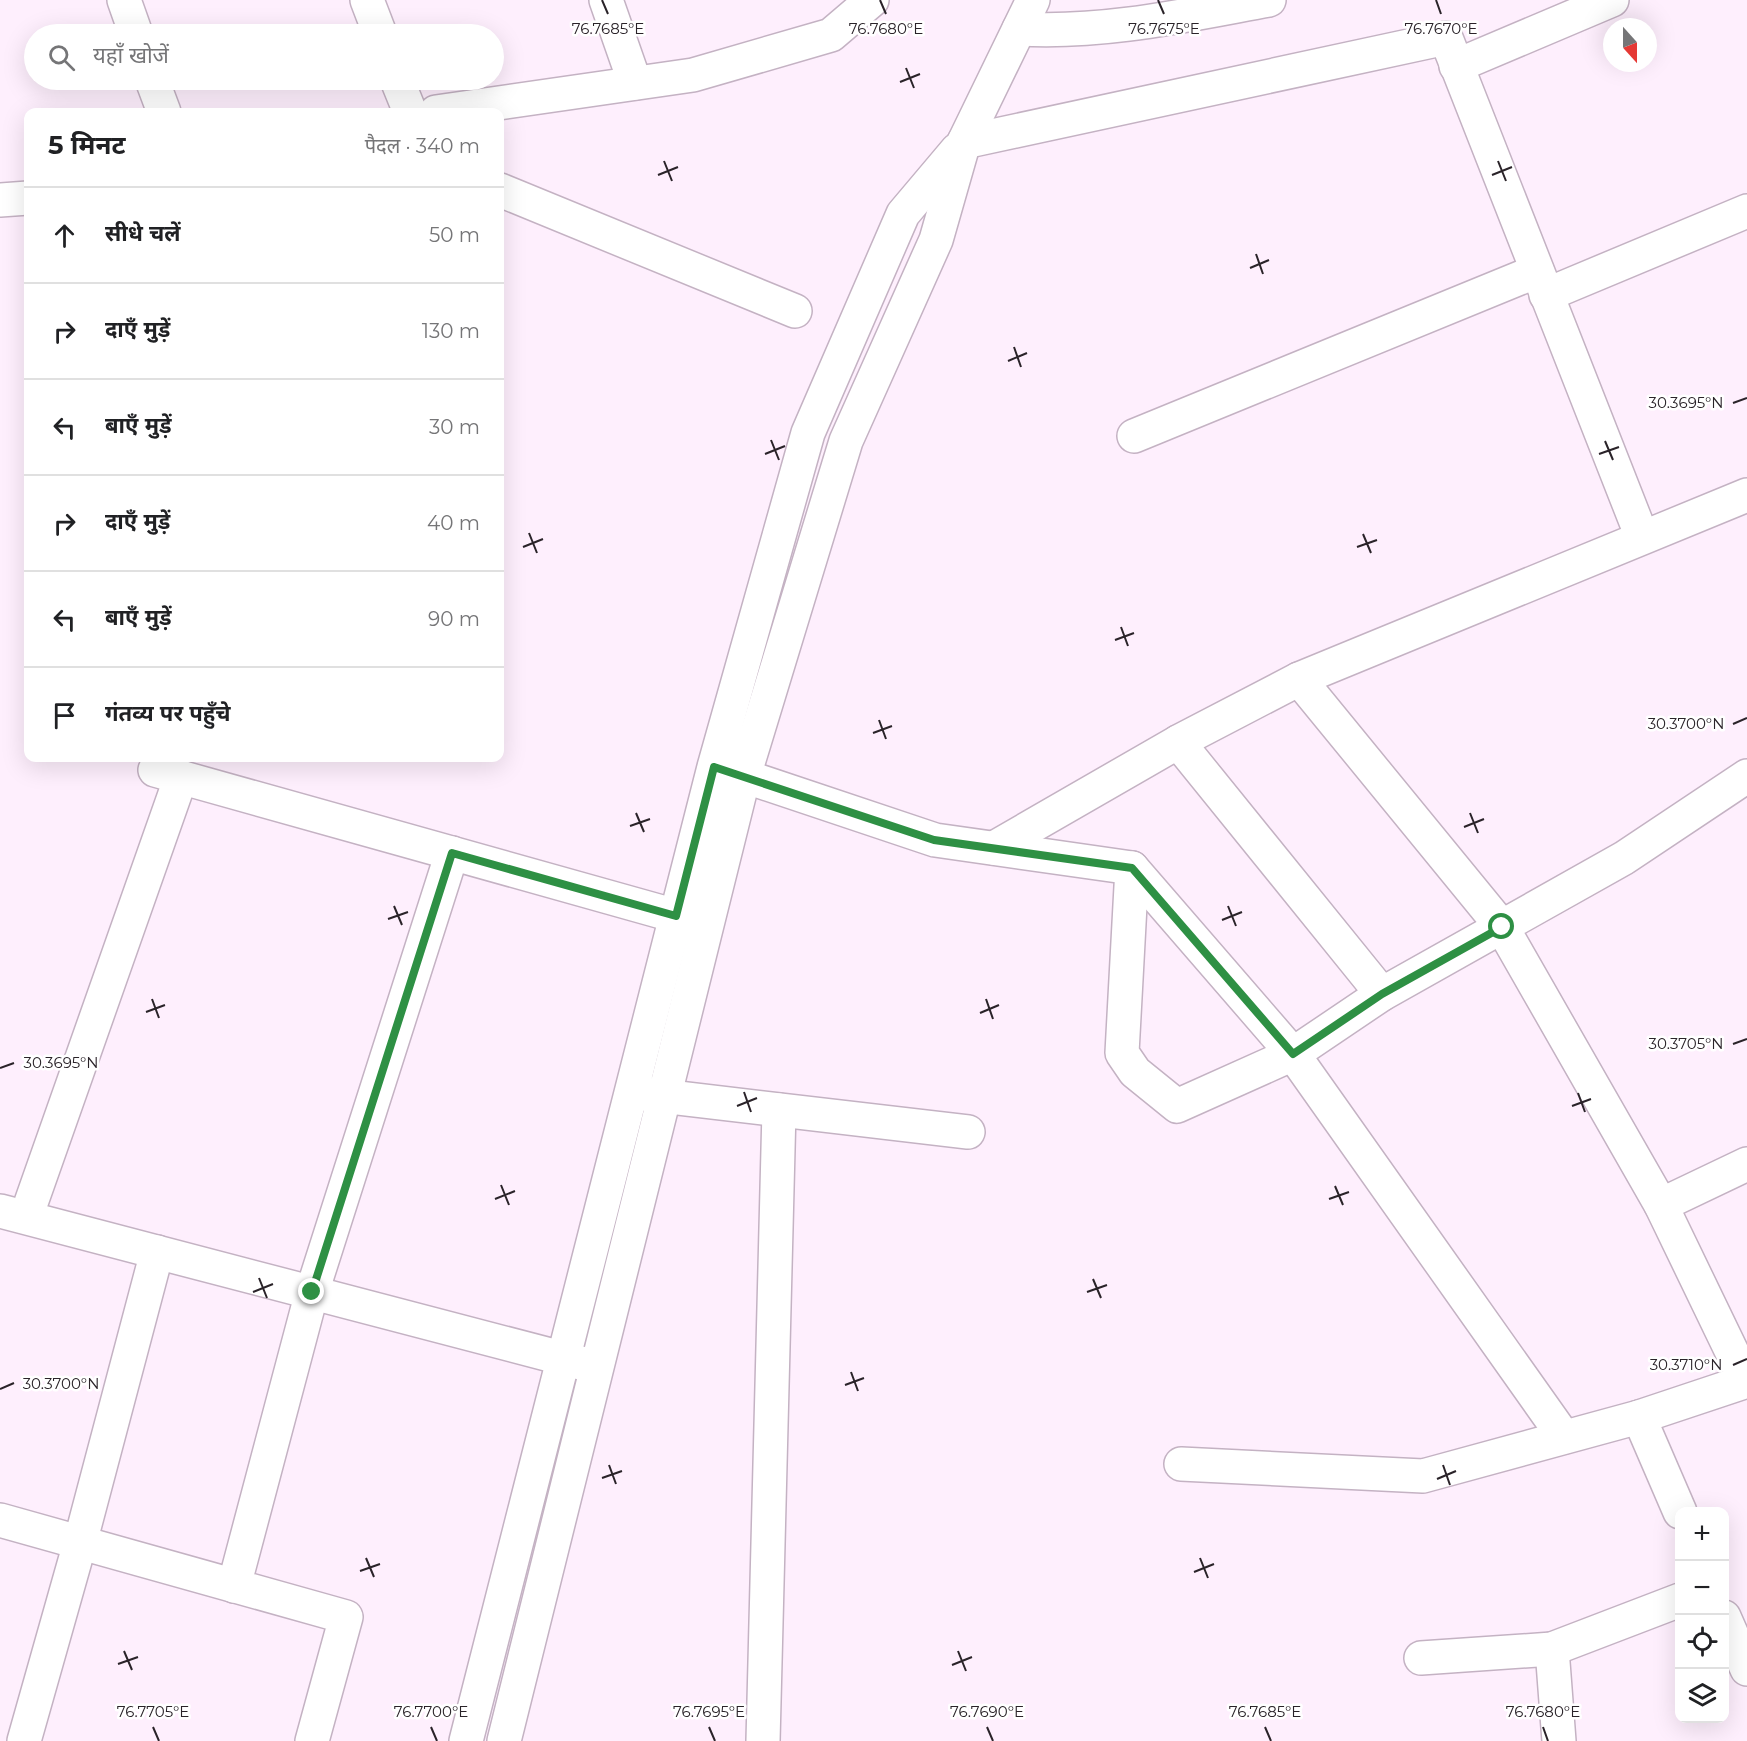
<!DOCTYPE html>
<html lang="hi">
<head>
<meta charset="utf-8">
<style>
  body { margin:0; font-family:Montserrat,"Noto Sans Devanagari",sans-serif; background:#f2f2f2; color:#202124 }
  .controls { position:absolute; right:18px; bottom:18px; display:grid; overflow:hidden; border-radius:12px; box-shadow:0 6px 24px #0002 }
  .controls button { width:54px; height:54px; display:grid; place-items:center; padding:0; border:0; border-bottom:2px solid #e0e0e0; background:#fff; color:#202124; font:30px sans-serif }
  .compass { position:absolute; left:1603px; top:18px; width:54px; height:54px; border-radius:50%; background:#fff; box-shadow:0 6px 24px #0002; rotate:159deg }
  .stop { position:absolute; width:18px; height:18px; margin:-14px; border:4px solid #2e9044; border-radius:50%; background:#fff }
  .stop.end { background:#2e9044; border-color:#fff; box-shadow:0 2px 6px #0008 }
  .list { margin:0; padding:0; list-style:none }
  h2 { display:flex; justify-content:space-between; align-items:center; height:78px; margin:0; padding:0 24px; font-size:26px }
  h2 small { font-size:20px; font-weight:400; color:#757577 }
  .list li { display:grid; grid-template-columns:39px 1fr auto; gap:18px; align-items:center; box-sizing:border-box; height:96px; padding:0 24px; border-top:2px solid #e0e0e0 }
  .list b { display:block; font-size:22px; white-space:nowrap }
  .list em { font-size:20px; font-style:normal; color:#757577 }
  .icon { flex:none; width:33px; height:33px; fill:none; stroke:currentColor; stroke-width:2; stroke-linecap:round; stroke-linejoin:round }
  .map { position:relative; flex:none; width:1747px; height:1741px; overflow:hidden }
  .search { position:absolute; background:#fff; box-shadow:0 6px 24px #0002; left:24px; top:24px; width:480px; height:66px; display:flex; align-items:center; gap:15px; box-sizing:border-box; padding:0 21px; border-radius:33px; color:#757577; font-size:22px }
  .panel { position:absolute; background:#fff; box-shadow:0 6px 24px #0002; left:24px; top:108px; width:480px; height:654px; border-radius:12px }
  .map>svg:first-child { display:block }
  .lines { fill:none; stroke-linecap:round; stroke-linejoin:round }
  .minor-casing { stroke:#c4b2c3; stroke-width:36 }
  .major-casing { stroke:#c4b2c3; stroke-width:36 }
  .minor { stroke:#fff; stroke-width:33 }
  .major { stroke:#fff; stroke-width:33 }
  .route { stroke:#2e9044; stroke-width:8 }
  .ticks { fill:none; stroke:#2a2329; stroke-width:2 }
  .ticks-label { font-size:15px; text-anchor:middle; fill:#2a2329; stroke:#fff; stroke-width:5; stroke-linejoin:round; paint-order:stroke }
</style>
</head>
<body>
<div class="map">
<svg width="1747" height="1741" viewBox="0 0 1747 1741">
  <rect width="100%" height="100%" fill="#feeffd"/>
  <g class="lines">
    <!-- minor casing -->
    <g class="minor-casing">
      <g id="minor">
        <path d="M124,0L136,34"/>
        <path d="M367,0L380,34"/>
        <path d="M606,0L635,83"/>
        <path d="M1019,29C1103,34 1187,15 1269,0"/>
        <path d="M1456,66L1612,0"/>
        <path d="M152,80L164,112"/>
        <path d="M397,80L410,112"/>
        <path d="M436,112L693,75L831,35L872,0"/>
        <path d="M964,142L1446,38L1642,537"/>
        <path d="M500,190L795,311"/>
        <path d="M0,200L28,198"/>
        <path d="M1546,295L1747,211"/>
        <path d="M1134,436L1537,271"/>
        <path d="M1299,679L1502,927L1661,1205L1746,1381"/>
        <path d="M1178,742L1382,994"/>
        <path d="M717,767L935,840L1132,868L1293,1054L1564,1437"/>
        <path d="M155,770L676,916"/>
        <path d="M994,848L1178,742L1299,679L1747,495"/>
        <path d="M1132,868L1122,1053L1135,1072L1177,1106L1293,1054L1382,994L1624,858L1747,776"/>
        <path d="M636,1093L968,1132"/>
        <path d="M1661,1205L1747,1164"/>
        <path d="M0,1211L596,1367"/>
        <path d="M26,1217L181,777"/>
        <path d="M1639,1417L1680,1512"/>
        <path d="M1181,1464L1423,1476L1639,1417L1747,1381"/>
        <path d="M0,1520L346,1617L312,1741"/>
        <path d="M234,1586L312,1292L452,853"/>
        <path d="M1724,1617L1747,1669"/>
        <path d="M1552,1649L1559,1741"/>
        <path d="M1421,1658L1552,1649L1680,1600"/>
        <path d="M24,1741L80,1543L157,1252"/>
        <path d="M763,1741L779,1110"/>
      </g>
    </g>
    <!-- major casing -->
    <g class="major-casing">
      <g id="major">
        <path d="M466,1741L714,767L808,433L903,214L957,150"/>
        <path d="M504,1741L744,776L846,441L936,240L964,142L1033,0"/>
      </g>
    </g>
    <!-- minor -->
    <use href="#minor" class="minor"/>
    <!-- major -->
    <use href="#major" class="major"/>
  </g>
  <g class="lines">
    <!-- route -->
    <path class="route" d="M312,1292L452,853L676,916L714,767L934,840L1132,868L1293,1054L1382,994L1502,927"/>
  </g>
  <!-- ticks -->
  <path class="ticks" d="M602,0L608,14M880,0L886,14M1158,0L1164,14M1436,0L1441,14M906,68L914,88M900,82L920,74M664,161L672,181M1498,161L1506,181M658,175L678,167M1492,175L1512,167M1256,254L1263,274M1250,268L1269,260M1014,347L1021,367M1008,361L1027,353M1733,403L1747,398M771,440L779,460M1605,441L1613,460M765,454L785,446M1599,454L1619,447M529,533L537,553M1363,534L1371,553M523,547L543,539M1357,547L1377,540M1121,627L1128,646M1115,640L1134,633M879,720L886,739M1733,724L1747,718M873,733L892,726M636,813L644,832M1470,813L1478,833M630,826L650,819M1464,827L1484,819M394,906L402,925M1228,906L1236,926M388,919L408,912M1222,920L1242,912M152,999L159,1018M986,999L993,1019M146,1012L165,1005M980,1013L999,1005M1733,1044L1747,1039M0,1068L14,1063M744,1092L751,1112M1578,1093L1585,1112M737,1106L757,1098M1572,1106L1591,1099M501,1185L509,1205M1335,1186L1343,1205M495,1199L515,1191M1329,1199L1349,1192M259,1278L267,1298M1093,1279L1101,1298M253,1292L273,1284M1087,1292L1107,1285M1733,1365L1747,1359M851,1372L858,1391M845,1385L864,1378M0,1389L14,1383M609,1465L616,1484M1443,1465L1450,1485M602,1478L622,1471M1437,1479L1456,1471M366,1558L374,1577M1200,1558L1208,1578M360,1571L380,1564M1194,1572L1214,1564M124,1651L132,1670M958,1651L966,1671M118,1664L138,1657M952,1665L972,1657M153,1727L159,1741M431,1727L437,1741M709,1727L715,1741M987,1727L993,1741M1265,1727L1271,1741M1543,1727L1548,1741"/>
  <g class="ticks-label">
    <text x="608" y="34">76.7685°E</text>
    <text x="886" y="34">76.7680°E</text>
    <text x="1164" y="34">76.7675°E</text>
    <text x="1441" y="34">76.7670°E</text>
    <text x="1686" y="408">30.3695°N</text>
    <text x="1686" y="729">30.3700°N</text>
    <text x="1686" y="1049">30.3705°N</text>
    <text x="61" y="1068">30.3695°N</text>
    <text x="1686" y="1370">30.3710°N</text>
    <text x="61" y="1389">30.3700°N</text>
    <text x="153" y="1717">76.7705°E</text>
    <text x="431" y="1717">76.7700°E</text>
    <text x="709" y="1717">76.7695°E</text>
    <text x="987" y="1717">76.7690°E</text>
    <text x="1265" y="1717">76.7685°E</text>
    <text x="1543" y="1717">76.7680°E</text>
  </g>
</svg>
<div class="controls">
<button>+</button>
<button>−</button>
<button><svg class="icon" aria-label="locate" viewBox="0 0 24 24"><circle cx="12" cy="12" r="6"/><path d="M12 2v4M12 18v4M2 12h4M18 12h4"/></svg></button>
<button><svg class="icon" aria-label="layers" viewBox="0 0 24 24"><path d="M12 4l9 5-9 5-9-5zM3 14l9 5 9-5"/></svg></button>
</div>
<svg class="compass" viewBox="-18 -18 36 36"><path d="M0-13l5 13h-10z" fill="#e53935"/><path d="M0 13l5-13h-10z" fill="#757577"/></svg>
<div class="stop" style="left:1502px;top:927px"></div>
<div class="stop end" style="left:312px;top:1292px"></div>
<div class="search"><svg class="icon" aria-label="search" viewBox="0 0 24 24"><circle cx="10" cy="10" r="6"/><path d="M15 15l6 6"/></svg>यहाँ खोजें</div>
<section class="panel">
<h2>5 मिनट<small>पैदल · 340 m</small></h2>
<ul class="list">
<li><svg class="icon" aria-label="ahead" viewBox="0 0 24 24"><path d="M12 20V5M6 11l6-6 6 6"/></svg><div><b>सीधे चलें</b></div><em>50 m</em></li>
<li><svg class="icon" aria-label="right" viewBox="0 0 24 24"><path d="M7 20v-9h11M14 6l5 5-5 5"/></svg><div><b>दाएँ मुड़ें</b></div><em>130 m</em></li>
<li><svg class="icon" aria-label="left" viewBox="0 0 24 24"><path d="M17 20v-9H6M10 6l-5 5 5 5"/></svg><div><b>बाएँ मुड़ें</b></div><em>30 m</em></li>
<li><svg class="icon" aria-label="right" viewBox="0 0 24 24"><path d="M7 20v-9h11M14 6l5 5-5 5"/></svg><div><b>दाएँ मुड़ें</b></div><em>40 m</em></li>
<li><svg class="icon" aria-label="left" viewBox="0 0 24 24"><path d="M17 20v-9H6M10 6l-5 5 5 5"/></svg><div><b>बाएँ मुड़ें</b></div><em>90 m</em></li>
<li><svg class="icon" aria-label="arrive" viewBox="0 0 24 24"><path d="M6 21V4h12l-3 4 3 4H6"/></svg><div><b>गंतव्य पर पहुँचे</b></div></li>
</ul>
</section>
</div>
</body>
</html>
